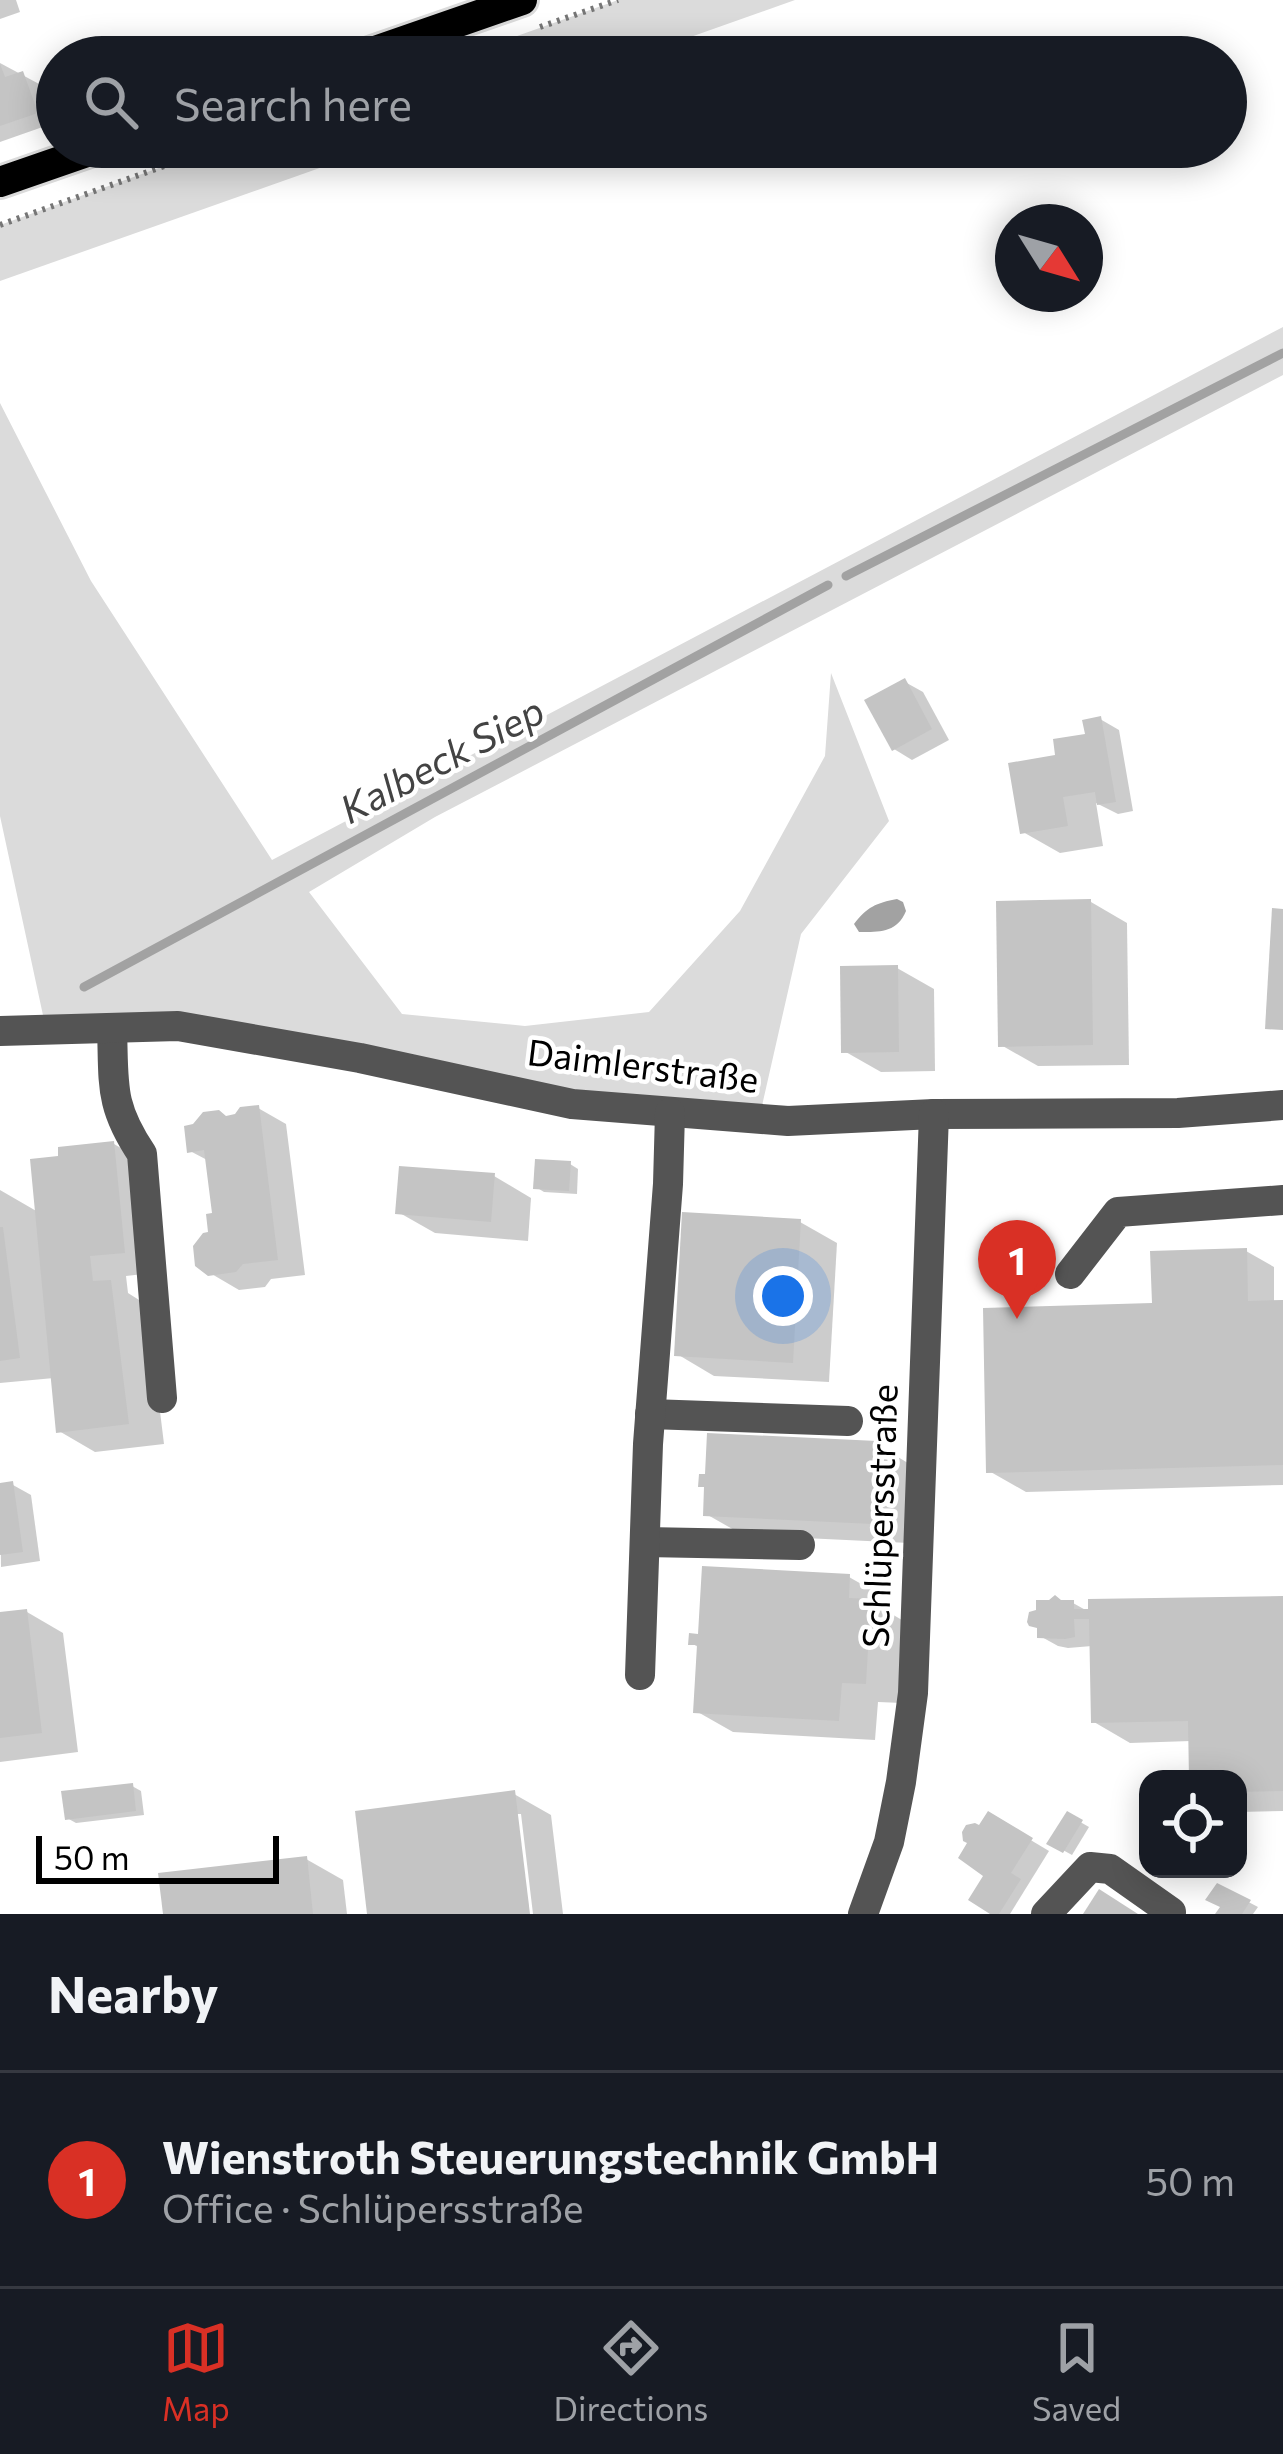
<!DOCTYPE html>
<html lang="en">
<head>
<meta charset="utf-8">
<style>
  body { margin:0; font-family:Commissioner,sans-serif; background:#242831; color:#f1f3f6 }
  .controls { position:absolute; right:36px; bottom:36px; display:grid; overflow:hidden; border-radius:24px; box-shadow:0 6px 30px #0003 }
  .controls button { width:108px; height:108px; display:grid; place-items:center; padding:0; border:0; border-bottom:3px solid #363941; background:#171b24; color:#f1f3f6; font:60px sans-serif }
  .compass { position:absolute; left:995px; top:204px; width:108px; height:108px; border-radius:50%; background:#171b24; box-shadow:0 6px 30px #0003; rotate:127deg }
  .scale { position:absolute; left:36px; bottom:30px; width:243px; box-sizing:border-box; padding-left:12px; border:6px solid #000; border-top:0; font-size:33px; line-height:42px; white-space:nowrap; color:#000; -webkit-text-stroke:9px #fff; paint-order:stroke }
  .you { position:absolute; left:783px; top:1296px; width:42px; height:42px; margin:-30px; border:9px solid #fff; border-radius:50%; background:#1a73e8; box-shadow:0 0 0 18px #1a73e833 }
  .badge { display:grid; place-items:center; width:78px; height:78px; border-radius:50%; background:#d93025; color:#fff; font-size:39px; font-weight:700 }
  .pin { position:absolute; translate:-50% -99px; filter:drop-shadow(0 3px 6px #0008) }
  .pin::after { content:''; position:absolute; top:63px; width:42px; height:36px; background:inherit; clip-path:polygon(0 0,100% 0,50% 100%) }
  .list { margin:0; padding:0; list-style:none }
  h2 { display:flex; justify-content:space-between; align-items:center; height:156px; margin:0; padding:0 48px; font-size:51px }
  h2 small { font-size:39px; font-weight:400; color:#9ea1a6 }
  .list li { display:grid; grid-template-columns:78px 1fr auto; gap:36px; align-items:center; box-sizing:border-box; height:216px; padding:0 48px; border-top:3px solid #363941 }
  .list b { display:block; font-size:45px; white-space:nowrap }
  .list p { margin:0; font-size:39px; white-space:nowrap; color:#9ea1a6 }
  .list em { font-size:39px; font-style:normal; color:#9ea1a6 }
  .icon { flex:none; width:66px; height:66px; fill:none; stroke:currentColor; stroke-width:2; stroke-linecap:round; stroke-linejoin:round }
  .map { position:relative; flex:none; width:1283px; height:1914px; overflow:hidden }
  .search { position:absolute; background:#171b24; box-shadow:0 6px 30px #0003; left:36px; right:36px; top:36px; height:132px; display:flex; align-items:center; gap:30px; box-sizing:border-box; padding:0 42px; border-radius:66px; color:#9ea1a6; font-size:45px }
  .sheet { height:372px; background:#171b24 }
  nav { display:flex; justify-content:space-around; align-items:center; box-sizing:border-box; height:168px; border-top:3px solid #363941; background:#171b24; font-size:33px; color:#9ea1a6 }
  nav a { display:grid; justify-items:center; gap:6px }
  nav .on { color:#d93025 }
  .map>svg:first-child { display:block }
  .green { fill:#dbdbdb }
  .water { fill:#a2a2a2 }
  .shadow { fill:#0003 }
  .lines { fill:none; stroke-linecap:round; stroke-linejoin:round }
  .stream { stroke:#a2a2a2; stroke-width:9 }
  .building { fill:#c4c4c4 }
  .major-casing { stroke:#dbdbdb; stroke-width:36 }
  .path { stroke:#767676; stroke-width:6; stroke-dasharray:3 6; stroke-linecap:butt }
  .minor { stroke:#545454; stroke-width:30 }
  .major { stroke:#000; stroke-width:30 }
  .labels { text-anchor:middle; stroke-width:9; stroke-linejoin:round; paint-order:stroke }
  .street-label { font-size:36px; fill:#000; stroke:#fff }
  .water-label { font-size:39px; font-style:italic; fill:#434343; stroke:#fff }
</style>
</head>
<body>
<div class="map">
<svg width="1283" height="1914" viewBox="0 0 1283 1914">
  <rect width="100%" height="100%" fill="#fff"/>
  <!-- green -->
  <g class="green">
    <path d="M618,0H795L634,57H458Z"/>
    <path d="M217,147H379L0,281V225Z"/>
    <path d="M1283,327V375L435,817L309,892L402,1014L525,1026L649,1012L740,911L825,756L831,673L889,821L801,934L759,1119L313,1050L46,1029L0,816V403L91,581L272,860Z"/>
  </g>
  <!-- water -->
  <path class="water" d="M897,899L903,902L906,911C897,933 879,932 859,932L854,924C867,907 876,903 897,899Z"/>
  <!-- shadow -->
  <g class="shadow">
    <path d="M0,0H16L20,12L0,19Z"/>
    <path d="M0,63L41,85L54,123L0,142Z"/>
    <path d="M905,682L923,692L949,740L912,760L894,749Z"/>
    <path d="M1100,719L1119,730L1133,811L1118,814L1096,803L1103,846L1060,853L1023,832L1055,758L1088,736Z"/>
    <path d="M1091,902L1127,923L1129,1065L1038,1066L1001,1045Z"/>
    <path d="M897,968L934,989L935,1071L881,1072L844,1051Z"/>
    <path d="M258,1108L286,1124L305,1275L271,1279L265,1287L239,1290L210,1273L215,1216L209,1161L190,1151L228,1118Z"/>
    <path d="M114,1144L150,1165L161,1272L126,1276L128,1293L147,1305L164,1444L95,1452L59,1431L54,1378L0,1383V1190L38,1212Z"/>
    <path d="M570,1164L578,1169L577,1194L544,1192L536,1187Z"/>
    <path d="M494,1176L531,1198L528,1241L435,1233L398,1212Z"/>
    <path d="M800,1222L837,1243L829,1382L714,1376L677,1354Z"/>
    <path d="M1246,1251L1274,1267V1303H1283V1485L1026,1492L989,1471L1159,1306Z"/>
    <path d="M876,1444L913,1466L909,1543L743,1535L706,1514Z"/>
    <path d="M13,1485L31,1495L40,1561L1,1567L0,1486Z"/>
    <path d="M849,1577L886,1598L885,1610L907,1623L902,1703L878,1702L875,1740L733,1732L696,1711L700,1648L691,1643L701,1637Z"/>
    <path d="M1283,1599V1811L1238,1812V1779H1192L1191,1741L1130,1743L1094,1722L1092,1646L1068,1648L1058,1646L1040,1636L1062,1603H1073L1091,1613Z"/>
    <path d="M27,1612L63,1633L78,1752L0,1762V1615Z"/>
    <path d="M132,1786L141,1791L144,1815L76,1823L67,1818Z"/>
    <path d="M514,1794L551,1815L563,1914H533L521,1814H515L527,1914H370Z"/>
    <path d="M989,1815L1049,1851L1010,1914H996L984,1880L980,1829Z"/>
    <path d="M1068,1815L1089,1827L1072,1855L1050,1843Z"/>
    <path d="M306,1859L343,1880L347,1914H166Z"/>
    <path d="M1218,1886L1258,1907L1253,1914H1219L1224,1906Z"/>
  </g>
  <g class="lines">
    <!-- stream -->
    <g class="stream">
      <path d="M846,576L1283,353"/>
      <path d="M84,987L828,585"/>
    </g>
  </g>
  <!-- building -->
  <g class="building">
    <path d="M0,64L5,77L23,71L38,113L0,126Z"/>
    <path d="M905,678L932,729L892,751L864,700Z"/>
    <path d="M1101,716L1116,802L1097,805L1095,792L1063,797L1068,826L1020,834L1008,763L1055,755L1053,739L1085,734L1082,720Z"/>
    <path d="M1091,899L1093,1045L998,1047L996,901Z"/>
    <path d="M1272,908L1283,909V1030L1265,1029Z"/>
    <path d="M898,965L899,1052L841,1053L840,966Z"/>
    <path d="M259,1105L278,1260L243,1264L236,1272L208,1276L195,1266L193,1246L203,1233L208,1232L206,1214L212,1213L204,1150L187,1153L184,1126L193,1124L203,1112L219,1110L226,1116L235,1114L240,1107Z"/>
    <path d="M114,1141L125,1253L90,1256L93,1281L111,1280L129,1424L56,1433L30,1159L58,1156V1147Z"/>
    <path d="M535,1159L571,1161L569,1191L533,1189Z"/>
    <path d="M399,1166L495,1173L491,1222L395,1214Z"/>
    <path d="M682,1212L801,1219L793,1363L674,1356Z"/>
    <path d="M0,1227H3L20,1358L0,1361Z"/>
    <path d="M1247,1248L1248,1301L1283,1300V1465L986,1473L983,1308L1152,1303L1150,1251Z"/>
    <path d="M707,1433L877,1441L873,1524L703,1516L704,1487H698L699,1474H705Z"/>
    <path d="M13,1481L23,1552L0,1555V1483Z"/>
    <path d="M702,1566L850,1574L849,1598L871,1599L866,1684L842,1683L839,1721L693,1713L697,1645H688L689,1633L698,1634Z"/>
    <path d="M1055,1595L1061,1600H1074V1609H1088V1599L1283,1596V1791L1238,1792V1779H1189L1188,1721L1091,1723L1089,1619H1074L1075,1637L1065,1639L1037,1638V1628L1029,1626L1027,1622L1029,1612L1036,1610V1600H1049Z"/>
    <path d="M27,1609L42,1733L0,1738V1612Z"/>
    <path d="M133,1783L136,1811L65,1820L61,1791Z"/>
    <path d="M515,1790L530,1914H367L355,1811Z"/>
    <path d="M988,1811L1033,1838L1011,1873L1021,1879L999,1914H990L968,1900L983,1876L958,1858L967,1843L963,1841L962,1832L966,1825L975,1823L979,1825Z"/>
    <path d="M1067,1811L1083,1820L1063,1853L1046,1844Z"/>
    <path d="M307,1856L313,1914H163L158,1873Z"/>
    <path d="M1217,1883L1251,1900L1242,1914H1215L1220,1907L1205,1900Z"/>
    <path d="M1099,1889L1138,1914H1083Z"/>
  </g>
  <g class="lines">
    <!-- major casing -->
    <g class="major-casing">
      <g id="major">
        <path d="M358,57L522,0"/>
        <path d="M0,182L101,147"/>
      </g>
    </g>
    <!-- path -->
    <g class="path">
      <path d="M540,27L618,0"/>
      <path d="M0,225L217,147"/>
    </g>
    <!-- minor -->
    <g class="minor">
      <path d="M112,1028C114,1084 109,1105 142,1154L162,1398"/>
      <path d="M0,1031L178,1026L360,1058L572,1104L788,1121L934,1114L1178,1113L1283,1105"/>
      <path d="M1070,1274L1118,1212L1283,1200"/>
      <path d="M650,1414L848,1421"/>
      <path d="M645,1542L800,1545"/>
      <path d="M640,1675L648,1444L668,1184L670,1113"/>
      <path d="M863,1914L889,1842L901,1782L913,1693L934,1114"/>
      <path d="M1046,1914L1090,1867L1110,1869L1171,1912"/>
    </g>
    <!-- major -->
    <use href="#major" class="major"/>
  </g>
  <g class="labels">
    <!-- street labels -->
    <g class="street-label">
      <text transform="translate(643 1066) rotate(7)" y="13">Daimlerstraße</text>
      <text transform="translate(880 1516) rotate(-88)" y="13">Schlüpersstraße</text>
    </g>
    <!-- water labels -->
    <g class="water-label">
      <text transform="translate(442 760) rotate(-28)" y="14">Kalbeck Siep</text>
    </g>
  </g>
</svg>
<div class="controls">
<button><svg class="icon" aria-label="locate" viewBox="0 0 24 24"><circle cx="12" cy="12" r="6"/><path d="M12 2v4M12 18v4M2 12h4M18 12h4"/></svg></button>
</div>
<svg class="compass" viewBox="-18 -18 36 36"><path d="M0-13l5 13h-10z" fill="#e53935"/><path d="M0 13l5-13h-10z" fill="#9ea1a6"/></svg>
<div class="scale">50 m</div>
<div class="you"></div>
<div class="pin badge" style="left:1017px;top:1319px">1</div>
<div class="search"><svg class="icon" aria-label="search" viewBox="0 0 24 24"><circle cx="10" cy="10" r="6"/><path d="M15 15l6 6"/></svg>Search here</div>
</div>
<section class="sheet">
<h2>Nearby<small></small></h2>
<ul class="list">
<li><span class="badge">1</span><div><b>Wienstroth Steuerungstechnik GmbH</b><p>Office · Schlüpersstraße</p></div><em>50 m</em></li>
</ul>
</section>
<nav>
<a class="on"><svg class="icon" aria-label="map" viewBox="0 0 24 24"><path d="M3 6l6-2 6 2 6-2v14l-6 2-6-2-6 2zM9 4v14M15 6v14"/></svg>Map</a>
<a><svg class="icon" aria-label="directions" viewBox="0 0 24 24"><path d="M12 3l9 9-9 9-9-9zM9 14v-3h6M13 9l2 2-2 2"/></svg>Directions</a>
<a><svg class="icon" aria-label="saved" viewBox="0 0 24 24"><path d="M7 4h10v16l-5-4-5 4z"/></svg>Saved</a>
</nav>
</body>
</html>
